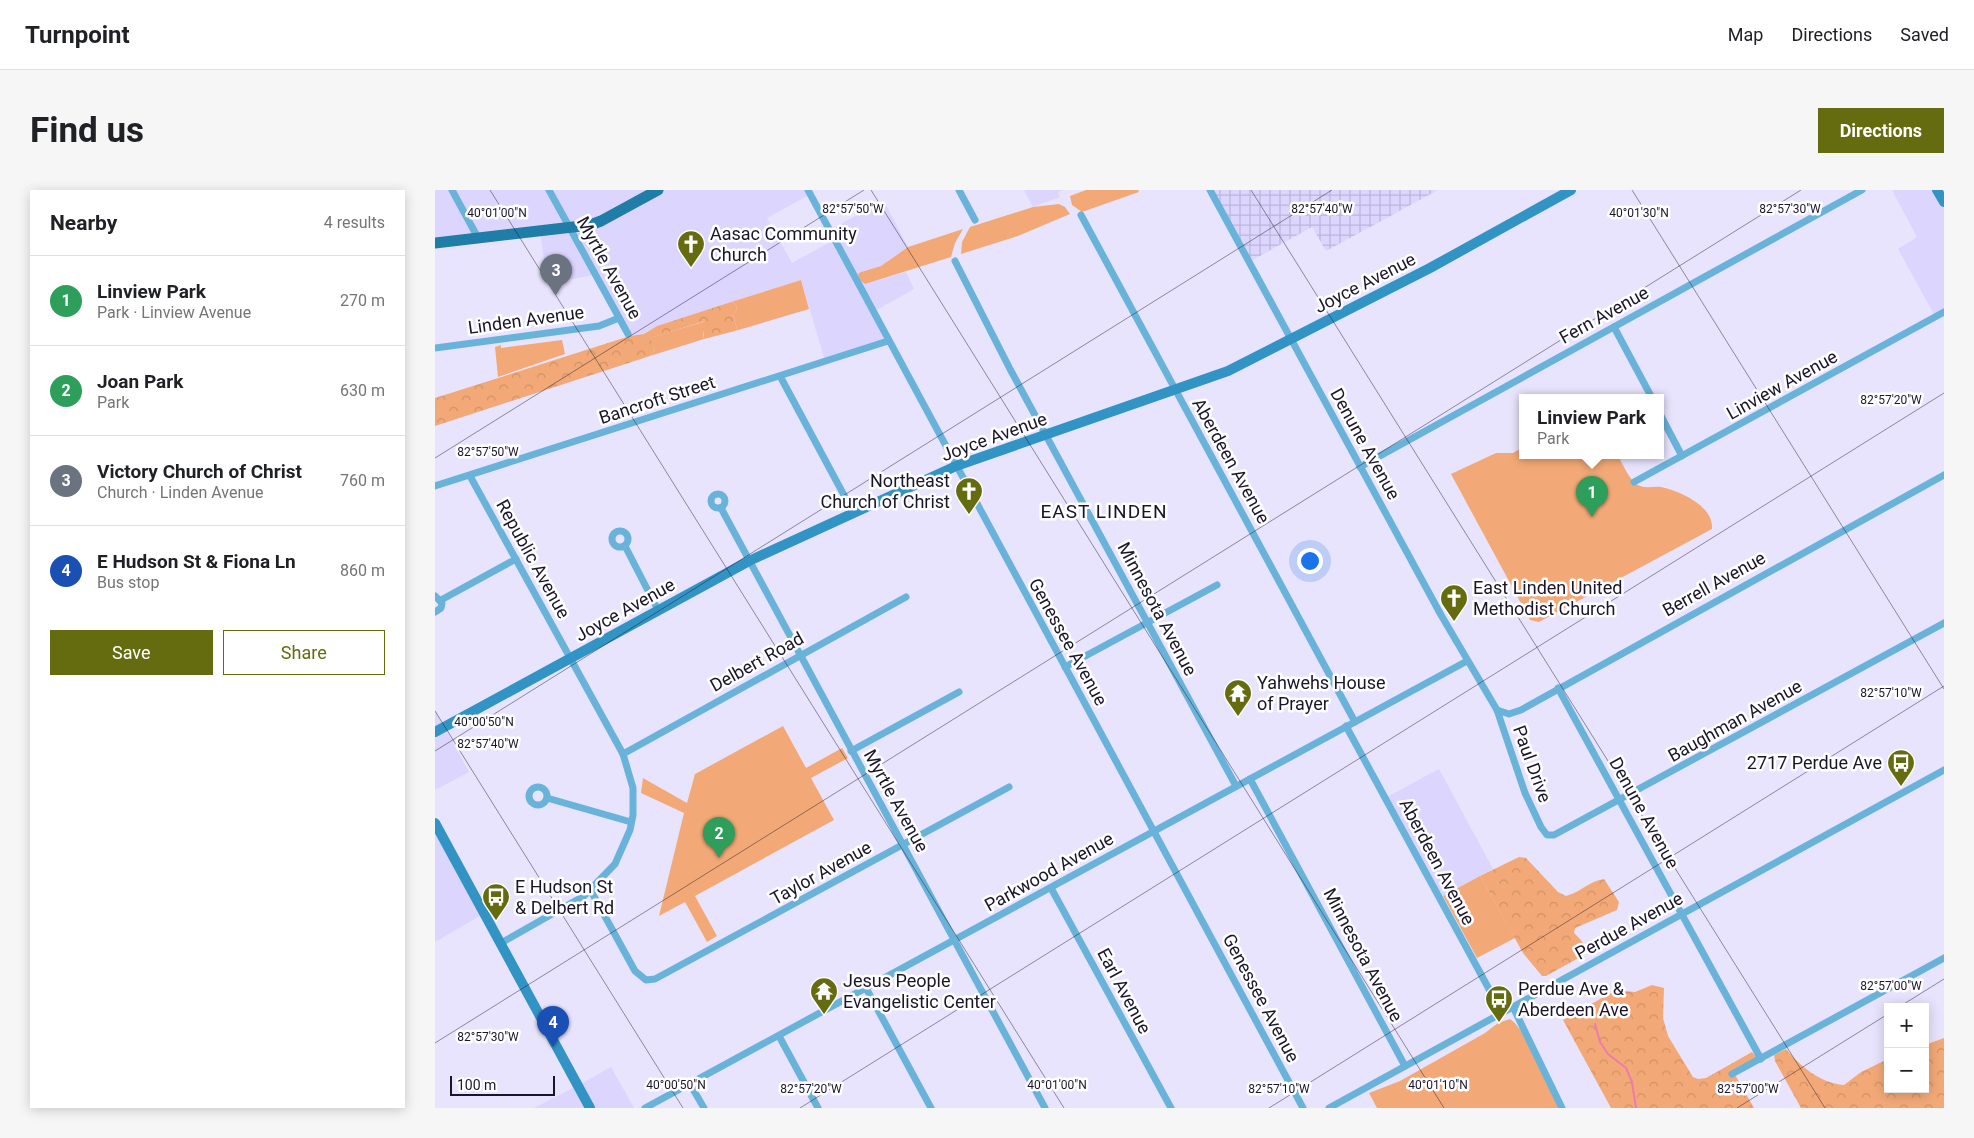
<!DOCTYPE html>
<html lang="en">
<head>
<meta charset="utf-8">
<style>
  body { margin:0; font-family:Roboto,sans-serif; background:#f6f6f6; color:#202124 }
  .controls { position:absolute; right:15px; bottom:15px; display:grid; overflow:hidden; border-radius:0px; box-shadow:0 2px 12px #0003 }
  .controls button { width:45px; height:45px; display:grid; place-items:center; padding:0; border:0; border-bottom:1px solid #e0e0e0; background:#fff; color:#202124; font:25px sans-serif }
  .scale { position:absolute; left:15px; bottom:12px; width:105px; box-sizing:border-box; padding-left:5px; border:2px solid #1b152b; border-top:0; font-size:14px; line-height:18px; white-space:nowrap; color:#1b152b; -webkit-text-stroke:4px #fff; paint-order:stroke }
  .you { position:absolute; left:874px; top:370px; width:18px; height:18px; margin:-12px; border:4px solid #fff; border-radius:50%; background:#1a73e8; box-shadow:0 0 0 8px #1a73e833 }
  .badge { display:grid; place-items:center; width:32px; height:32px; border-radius:50%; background:#656c10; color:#fff; font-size:16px; font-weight:700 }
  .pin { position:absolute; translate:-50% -41px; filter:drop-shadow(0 1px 2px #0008) }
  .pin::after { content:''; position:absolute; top:26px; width:18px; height:15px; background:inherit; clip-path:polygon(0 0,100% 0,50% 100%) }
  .popup { position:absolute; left:1084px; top:204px; width:145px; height:65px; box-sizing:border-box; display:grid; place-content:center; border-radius:0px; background:#fff; filter:drop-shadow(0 1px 4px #0005); font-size:16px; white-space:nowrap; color:#757577 }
  .popup b { font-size:19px; color:#202124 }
  .popup::after { content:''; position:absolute; left:50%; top:100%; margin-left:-10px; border:10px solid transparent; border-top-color:#fff }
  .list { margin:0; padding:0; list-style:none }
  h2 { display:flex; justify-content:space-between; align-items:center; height:65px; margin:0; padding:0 20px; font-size:21px }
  h2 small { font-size:16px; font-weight:400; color:#757577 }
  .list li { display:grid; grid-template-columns:32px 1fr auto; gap:15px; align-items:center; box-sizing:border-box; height:90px; padding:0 20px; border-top:1px solid #e0e0e0 }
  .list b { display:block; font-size:19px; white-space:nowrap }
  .list p { margin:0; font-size:16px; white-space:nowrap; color:#757577 }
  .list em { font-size:16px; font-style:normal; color:#757577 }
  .actions { display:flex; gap:10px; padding:15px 20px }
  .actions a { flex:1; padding:11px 0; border:1px solid #656c10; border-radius:0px; text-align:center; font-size:18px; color:#656c10 }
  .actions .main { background:#656c10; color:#fff }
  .map { position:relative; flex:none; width:1509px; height:918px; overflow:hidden; border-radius:0px }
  header { display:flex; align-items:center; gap:30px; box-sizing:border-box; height:70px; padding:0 25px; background:#fff; border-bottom:1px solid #e0e0e0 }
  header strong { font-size:24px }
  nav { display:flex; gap:28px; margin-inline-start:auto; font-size:18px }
  .intro { display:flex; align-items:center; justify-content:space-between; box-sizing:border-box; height:120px; padding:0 30px }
  h1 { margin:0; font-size:35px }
  .button { padding:12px 22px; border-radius:0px; background:#656c10; color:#fff; font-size:18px; font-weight:700 }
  main { display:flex; gap:30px; padding:0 30px }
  aside { flex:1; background:#fff; border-radius:0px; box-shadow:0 2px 12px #0003 }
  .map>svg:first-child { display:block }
  .built { fill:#dcd5fe }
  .industrial { fill:url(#industrial-grid) }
  .green { fill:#f3a977 }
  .forest { fill:url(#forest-crowns) }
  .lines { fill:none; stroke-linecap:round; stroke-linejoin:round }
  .stream { stroke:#ec7cad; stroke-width:2 }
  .street { stroke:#69b3db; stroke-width:7 }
  .secondary { stroke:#3294c4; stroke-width:10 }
  .primary { stroke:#1f7da8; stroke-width:11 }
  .ticks { fill:none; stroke:#1b152b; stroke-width:1; stroke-opacity:0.45 }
  .labels { text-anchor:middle; stroke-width:5; stroke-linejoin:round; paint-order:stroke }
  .poi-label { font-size:18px; fill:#1b152b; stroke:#fff; text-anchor:start }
  .street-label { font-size:18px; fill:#1b152b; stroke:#fff }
  .neighbourhood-label { font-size:19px; letter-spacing:1px; fill:#1b152b; stroke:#fff }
  .ticks-label { font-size:12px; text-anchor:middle; fill:#1b152b; stroke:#fff; stroke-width:5; stroke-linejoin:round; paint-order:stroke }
</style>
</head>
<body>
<header>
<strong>Turnpoint</strong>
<nav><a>Map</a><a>Directions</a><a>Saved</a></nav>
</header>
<div class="intro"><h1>Find us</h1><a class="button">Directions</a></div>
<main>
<aside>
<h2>Nearby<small>4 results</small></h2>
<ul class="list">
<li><span class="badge" style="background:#2e9e5b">1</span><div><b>Linview Park</b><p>Park · Linview Avenue</p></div><em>270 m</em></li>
<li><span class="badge" style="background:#2e9e5b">2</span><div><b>Joan Park</b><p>Park</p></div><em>630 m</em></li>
<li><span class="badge" style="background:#6b7280">3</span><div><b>Victory Church of Christ</b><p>Church · Linden Avenue</p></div><em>760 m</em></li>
<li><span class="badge" style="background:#1a4fb4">4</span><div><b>E Hudson St &amp; Fiona Ln</b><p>Bus stop</p></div><em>860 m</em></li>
</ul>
<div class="actions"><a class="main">Save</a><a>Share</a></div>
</aside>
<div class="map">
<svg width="1509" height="918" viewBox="0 0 1509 918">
  <defs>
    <pattern id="industrial-grid" width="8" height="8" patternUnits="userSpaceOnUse" patternTransform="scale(1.25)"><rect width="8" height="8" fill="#dcd5fe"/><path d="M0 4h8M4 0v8" fill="none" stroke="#bcb6da"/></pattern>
    <pattern id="forest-crowns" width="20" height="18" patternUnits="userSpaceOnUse" patternTransform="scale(1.25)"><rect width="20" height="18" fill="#f3a977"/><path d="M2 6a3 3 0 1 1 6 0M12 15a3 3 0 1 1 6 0" fill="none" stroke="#d09167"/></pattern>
  </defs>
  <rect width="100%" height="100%" fill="#e8e4fd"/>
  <!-- built -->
  <g class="built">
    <path d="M0,0H374L376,4L332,28L357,73L399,50L394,40L449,11L473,57L446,76L426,82L430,94L471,82L479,99L438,122L453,149L390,171L366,90L222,136L209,144L195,146L160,85L112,93L105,40L0,54Z"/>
    <path d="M589,0H629L623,2L625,7L598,17Z"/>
    <path d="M1457,0H1501L1509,14V121L1500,126L1463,59L1482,47Z"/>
    <path d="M0,520L34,582L0,600Z"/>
    <path d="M1004,579L1058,679L1004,708L950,608Z"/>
    <path d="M0,633L50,723L0,752Z"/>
    <path d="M176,877L199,918H99L144,895Z"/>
  </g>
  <!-- industrial -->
  <path class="industrial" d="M775,0H1003L891,61L877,37L814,72Z"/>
  <!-- green -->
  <g class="green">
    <path d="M651,0H703L704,2L647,22L637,15L635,6Z"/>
    <path d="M624,14L630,17L635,24L583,46L526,64L527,52L535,37L598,17Z"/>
    <path d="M528,39L520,53L516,67L430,94L425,90L423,84L426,82L446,76L473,57Z"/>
    <path d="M366,90L374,119L300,141L302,139L298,125L302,119L301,115L296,112Z"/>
    <path d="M271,131L268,144L269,149L215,166L220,160L214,148Z"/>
    <path d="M127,150L130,164L63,187L60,157L66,155V158Z"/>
    <path d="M1088,257V266H1183C1188,274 1194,290 1203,295C1210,299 1219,296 1226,297C1245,301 1279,316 1277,339L1104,432L1095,430L1016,284L1061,263H1078Z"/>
    <path d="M348,536L371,578L407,558L413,568L376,588L399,630L260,706L282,746L272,752L250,712L224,726L249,623L206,603L208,588L252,613L260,584Z"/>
    <path d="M1045,686L1080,748L1042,768L1008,706Z"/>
    <path d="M1075,829C1090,837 1116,900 1125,918H942L934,903L965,891L1050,843L1063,833Z"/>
  </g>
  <!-- forest -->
  <g class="forest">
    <path d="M296,112L301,115L302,119L298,125L302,139L300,141L269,149L268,137L270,131L215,148L220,160L215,166L0,236V208L195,146L209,144L222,136Z"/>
    <path d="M1084,667L1091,668L1123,702L1131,706C1146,702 1154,691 1169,689L1184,712L1182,720L1140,738L1139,743C1146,750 1152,755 1149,765L1111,786H1107L1088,763L1045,686Z"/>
    <path d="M1217,795L1229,798L1228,828L1233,846L1258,887L1263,889L1271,888L1317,862L1321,866L1320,870L1299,883L1319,918H1176L1128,830L1181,800L1200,802Z"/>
    <path d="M1509,848V918H1366L1340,871L1339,865L1351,859C1365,876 1385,893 1409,895L1426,882L1453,869V899H1490V855Z"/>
  </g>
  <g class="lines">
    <!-- stream -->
    <path class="stream" d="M1160,834L1165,852L1173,864L1191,878L1197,892L1201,918"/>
    <!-- street -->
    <g class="street">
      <path d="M17,0L43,48"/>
      <path d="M114,0L193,144"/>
      <path d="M373,0L868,918"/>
      <path d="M524,0L540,30"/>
      <path d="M775,0L1006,425L1062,520L1090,603L1106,637L1112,645H1119L1509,433"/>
      <path d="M646,25L920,532"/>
      <path d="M520,71L575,179L801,596"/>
      <path d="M1179,137L1217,208"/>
      <path d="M0,158L164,136L184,128"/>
      <path d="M345,186L418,322"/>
      <path d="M1226,226L1247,266"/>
      <path d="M925,277L1427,0"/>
      <path d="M35,286L188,564L198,598V625L195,640L180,674L149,706L66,753"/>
      <path d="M1199,292L1509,122"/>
      <path d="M0,296L453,151"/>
      <circle cx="283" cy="311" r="7"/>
      <path d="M286,318L610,918"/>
      <circle cx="185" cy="349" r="8"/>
      <path d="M190,356L223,420"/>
      <path d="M0,406L7,413L6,418L0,422"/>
      <path d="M6,410L81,369"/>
      <path d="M630,477L782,395"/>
      <path d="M1123,498L1326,869"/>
      <path d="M1062,520L1074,524L1086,520L1509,285"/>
      <path d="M911,536L1067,823"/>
      <path d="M416,561L524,502"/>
      <path d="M188,564L471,407"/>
      <path d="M815,589L970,876"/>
      <circle cx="103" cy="606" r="9"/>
      <path d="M112,608L196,632"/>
      <path d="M616,698L736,918"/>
      <path d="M156,701L200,781L211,790L220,789L574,597"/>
      <path d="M431,798L496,918"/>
      <path d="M1078,817L1127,918"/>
      <path d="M344,846L383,918"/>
      <path d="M1297,884L1509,768"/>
      <path d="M255,894L269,918"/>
      <path d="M210,918L1032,471"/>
      <path d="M894,918L1509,580"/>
    </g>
    <!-- secondary -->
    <g class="secondary">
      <path d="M1502,0L1509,12"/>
      <path d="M0,542L314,371L521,276L793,181L995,78L1136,0"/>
      <path d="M0,633L155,918"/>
    </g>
    <!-- primary -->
    <path class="primary" d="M0,53L155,35L166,31L223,0"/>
  </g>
  <!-- ticks -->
  <path class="ticks" d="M55,0L629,918M436,0L1009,918M816,0L1390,918M1197,0L1509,499M0,268L429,0M0,521L248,918M0,561L897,0M1464,817L1509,789M0,853L1366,0M365,918L1509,203M834,918L1509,496M1302,918L1453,824"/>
  <!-- icons -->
  <defs>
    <g id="church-pin" transform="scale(1.4375)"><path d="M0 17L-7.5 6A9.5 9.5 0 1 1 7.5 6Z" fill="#656c10" stroke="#fff"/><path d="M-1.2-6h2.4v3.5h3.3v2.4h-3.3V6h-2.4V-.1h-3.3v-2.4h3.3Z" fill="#fff"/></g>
    <g id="temple-pin" transform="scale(1.4375)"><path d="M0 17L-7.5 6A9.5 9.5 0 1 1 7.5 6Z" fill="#656c10" stroke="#fff"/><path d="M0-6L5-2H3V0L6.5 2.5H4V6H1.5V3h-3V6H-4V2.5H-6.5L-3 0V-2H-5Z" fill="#fff"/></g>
    <g id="bus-pin" transform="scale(1.4375)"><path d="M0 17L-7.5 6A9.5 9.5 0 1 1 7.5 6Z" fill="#656c10" stroke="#fff"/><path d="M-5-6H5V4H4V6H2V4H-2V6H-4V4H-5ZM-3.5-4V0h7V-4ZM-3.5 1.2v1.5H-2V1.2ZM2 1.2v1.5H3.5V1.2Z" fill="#fff"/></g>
  </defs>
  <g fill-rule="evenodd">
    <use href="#church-pin" x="256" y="54"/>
    <use href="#church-pin" x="534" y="301"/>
    <use href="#church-pin" x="1019" y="408"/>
    <use href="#temple-pin" x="803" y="503"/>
    <use href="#bus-pin" x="1466" y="573"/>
    <use href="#bus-pin" x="61" y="707"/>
    <use href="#temple-pin" x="389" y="801"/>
    <use href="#bus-pin" x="1064" y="809"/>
  </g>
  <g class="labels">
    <!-- poi labels -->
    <g class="poi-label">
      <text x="275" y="50">Aasac Community<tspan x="275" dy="21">Church</tspan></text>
      <text x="515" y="297" text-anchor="end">Northeast<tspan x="515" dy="21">Church of Christ</tspan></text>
      <text x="1038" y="404">East Linden United<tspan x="1038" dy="21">Methodist Church</tspan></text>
      <text x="822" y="499">Yahwehs House<tspan x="822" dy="21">of Prayer</tspan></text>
      <text x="1447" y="579" text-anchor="end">2717 Perdue Ave</text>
      <text x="80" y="703">E Hudson St<tspan x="80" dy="21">&amp; Delbert Rd</tspan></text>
      <text x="408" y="797">Jesus People<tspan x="408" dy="21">Evangelistic Center</tspan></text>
      <text x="1083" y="805">Perdue Ave &amp;<tspan x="1083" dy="21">Aberdeen Ave</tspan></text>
    </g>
    <!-- street labels -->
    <g class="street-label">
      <text transform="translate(174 78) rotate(61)" y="6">Myrtle Avenue</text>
      <text transform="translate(930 93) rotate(-27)" y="6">Joyce Avenue</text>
      <text transform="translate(1169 125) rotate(-29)" y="6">Fern Avenue</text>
      <text transform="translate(91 130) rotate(-8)" y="6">Linden Avenue</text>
      <text transform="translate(1347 195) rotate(-29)" y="6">Linview Avenue</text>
      <text transform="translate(222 210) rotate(-18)" y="6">Bancroft Street</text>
      <text transform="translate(559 247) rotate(-20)" y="6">Joyce Avenue</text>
      <text transform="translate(930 254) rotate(61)" y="6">Denune Avenue</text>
      <text transform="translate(796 271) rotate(61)" y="6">Aberdeen Avenue</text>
      <text transform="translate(98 369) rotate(61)" y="6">Republic Avenue</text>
      <text transform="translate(1279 394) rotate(-29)" y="6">Berrell Avenue</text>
      <text transform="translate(722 419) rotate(62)" y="6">Minnesota Avenue</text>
      <text transform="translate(190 420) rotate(-29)" y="6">Joyce Avenue</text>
      <text transform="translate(633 452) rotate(61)" y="6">Genessee Avenue</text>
      <text transform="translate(322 472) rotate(-29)" y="6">Delbert Road</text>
      <text transform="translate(1300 531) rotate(-29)" y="6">Baughman Avenue</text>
      <text transform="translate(1097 574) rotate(70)" y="6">Paul Drive</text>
      <text transform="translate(461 611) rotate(61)" y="6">Myrtle Avenue</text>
      <text transform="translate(1209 623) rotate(61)" y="6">Denune Avenue</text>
      <text transform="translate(1002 672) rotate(62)" y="6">Aberdeen Avenue</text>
      <text transform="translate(614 682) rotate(-29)" y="6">Parkwood Avenue</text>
      <text transform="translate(386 683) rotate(-29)" y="6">Taylor Avenue</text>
      <text transform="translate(1194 736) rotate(-29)" y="6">Perdue Avenue</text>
      <text transform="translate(928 765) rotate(62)" y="6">Minnesota Avenue</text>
      <text transform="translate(689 801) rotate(62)" y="6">Earl Avenue</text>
      <text transform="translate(826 808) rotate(62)" y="6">Genessee Avenue</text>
    </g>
    <!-- neighbourhood labels -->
    <g class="neighbourhood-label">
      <text x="669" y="328">EAST LINDEN</text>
    </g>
  </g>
  <g class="ticks-label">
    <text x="418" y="23">82°57'50"W</text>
    <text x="887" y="23">82°57'40"W</text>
    <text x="1355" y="23">82°57'30"W</text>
    <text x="62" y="27">40°01'00"N</text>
    <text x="1204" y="27">40°01'30"N</text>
    <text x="1456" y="214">82°57'20"W</text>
    <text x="53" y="266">82°57'50"W</text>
    <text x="1456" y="507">82°57'10"W</text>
    <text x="49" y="536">40°00'50"N</text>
    <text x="53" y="558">82°57'40"W</text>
    <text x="1456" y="800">82°57'00"W</text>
    <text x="53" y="851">82°57'30"W</text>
    <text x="241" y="899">40°00'50"N</text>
    <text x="622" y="899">40°01'00"N</text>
    <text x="1003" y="899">40°01'10"N</text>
    <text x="376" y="903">82°57'20"W</text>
    <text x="844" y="903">82°57'10"W</text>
    <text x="1313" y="903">82°57'00"W</text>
  </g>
</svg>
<div class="controls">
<button>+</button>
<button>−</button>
</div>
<div class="scale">100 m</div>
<div class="you"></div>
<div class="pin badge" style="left:1157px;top:327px;background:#2e9e5b">1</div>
<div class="popup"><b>Linview Park</b>Park</div>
<div class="pin badge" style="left:284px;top:668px;background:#2e9e5b">2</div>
<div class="pin badge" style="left:121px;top:105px;background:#6b7280">3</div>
<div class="pin badge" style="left:118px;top:857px;background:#1a4fb4">4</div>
</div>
</main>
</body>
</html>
